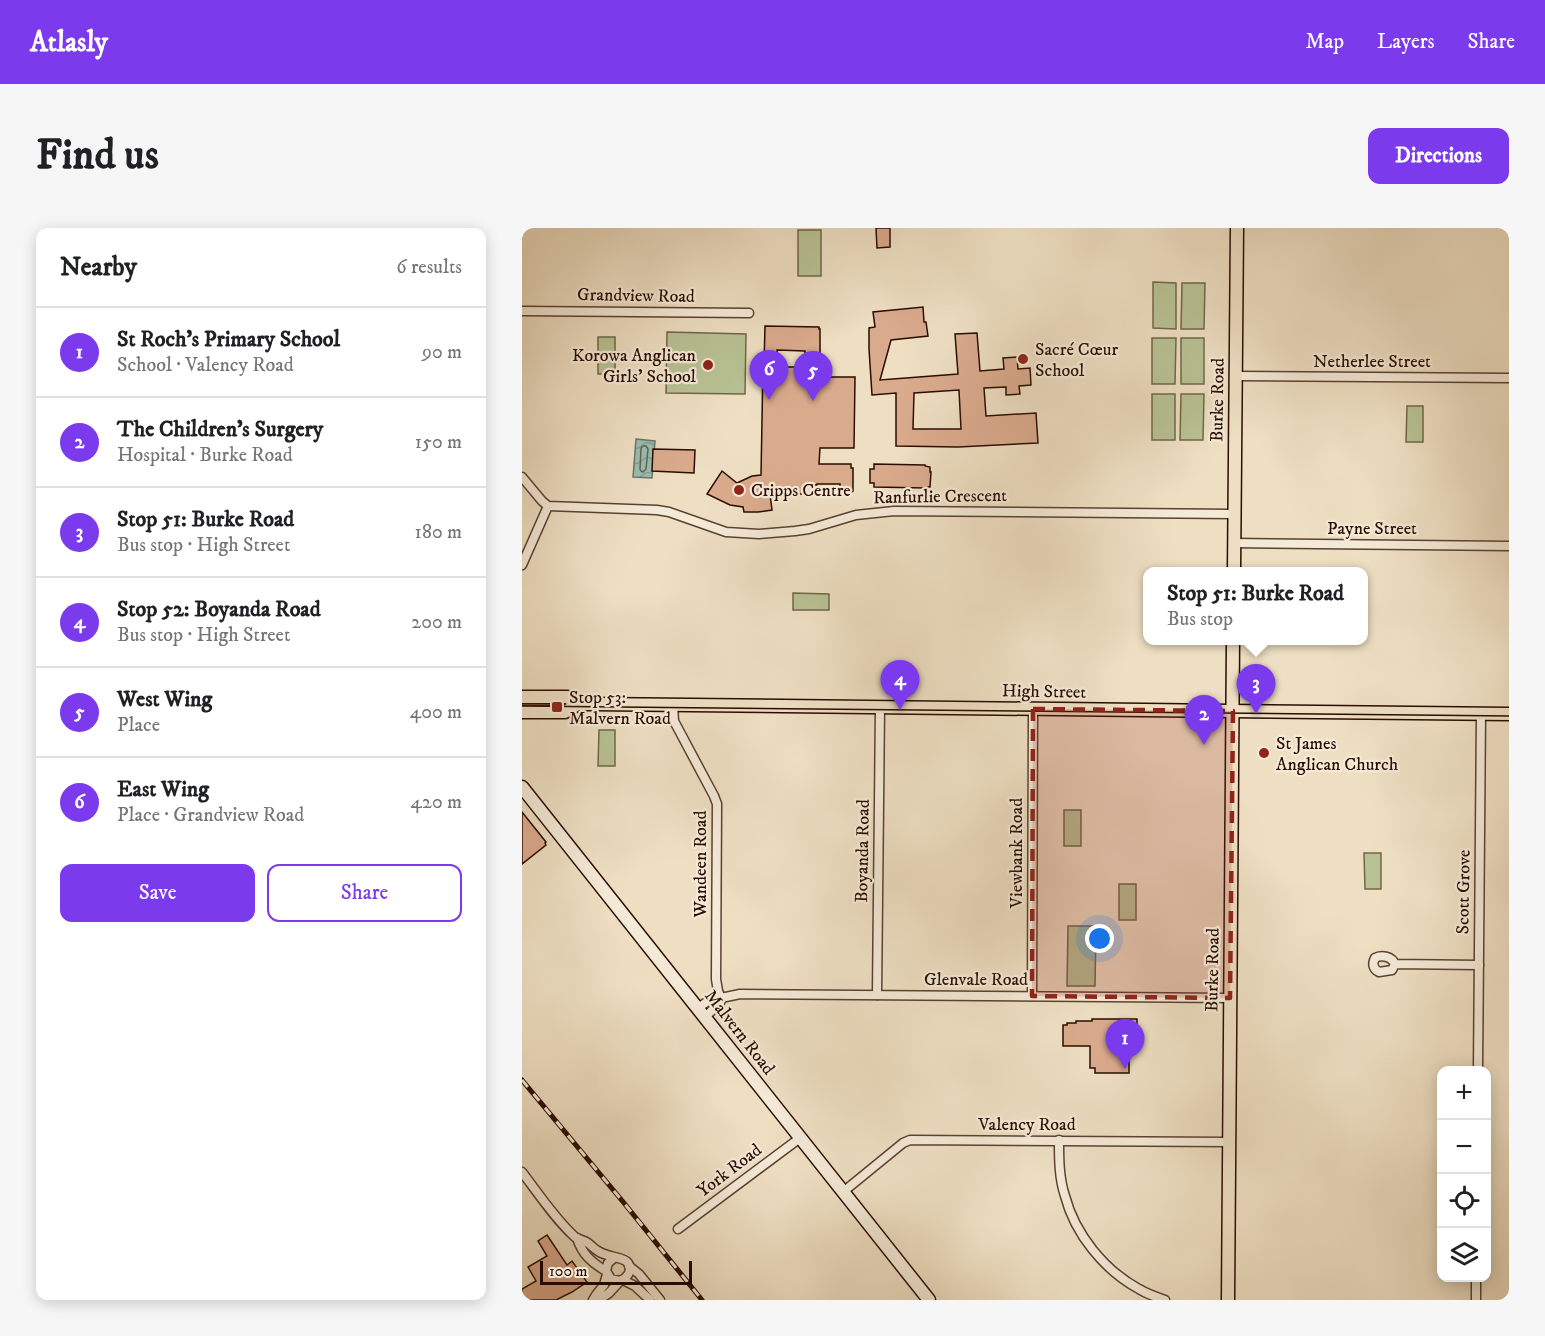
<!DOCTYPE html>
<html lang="en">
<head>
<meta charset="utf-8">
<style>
  body { margin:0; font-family:"IM FELL DW Pica",serif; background:#f6f6f6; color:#202124 }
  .controls { position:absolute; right:18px; bottom:18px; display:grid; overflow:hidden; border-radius:12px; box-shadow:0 3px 15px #0003 }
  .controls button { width:54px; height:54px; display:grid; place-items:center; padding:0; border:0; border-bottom:2px solid #e0e0e0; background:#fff; color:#202124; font:30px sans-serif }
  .scale { position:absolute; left:18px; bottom:15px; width:152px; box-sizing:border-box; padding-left:6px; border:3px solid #2a0c00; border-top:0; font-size:16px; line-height:21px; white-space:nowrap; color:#2a0c00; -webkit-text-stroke:4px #f4ead8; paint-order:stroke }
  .you { position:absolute; left:578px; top:711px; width:21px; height:21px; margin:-15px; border:4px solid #fff; border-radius:50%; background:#1a73e8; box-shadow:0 0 0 9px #1a73e833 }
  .badge { display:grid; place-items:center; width:39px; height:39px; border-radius:50%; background:#7c3aed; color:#fff; font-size:20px; font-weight:700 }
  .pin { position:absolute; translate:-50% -50px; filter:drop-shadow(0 2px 3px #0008) }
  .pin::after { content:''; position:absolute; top:32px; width:21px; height:18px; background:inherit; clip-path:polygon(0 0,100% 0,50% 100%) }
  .popup { position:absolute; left:621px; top:339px; width:225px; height:78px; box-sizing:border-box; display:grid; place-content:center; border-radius:12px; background:#fff; filter:drop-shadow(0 2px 4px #0005); font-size:20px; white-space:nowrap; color:#757577 }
  .popup b { font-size:22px; color:#202124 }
  .popup::after { content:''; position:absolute; left:50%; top:100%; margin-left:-12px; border:12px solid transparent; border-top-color:#fff }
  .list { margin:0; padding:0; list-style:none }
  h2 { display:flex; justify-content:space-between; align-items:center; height:78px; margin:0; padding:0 24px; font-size:26px }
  h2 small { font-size:20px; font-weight:400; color:#757577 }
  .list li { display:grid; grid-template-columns:39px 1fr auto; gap:18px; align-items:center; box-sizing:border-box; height:90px; padding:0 24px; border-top:2px solid #e0e0e0 }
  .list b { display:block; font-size:22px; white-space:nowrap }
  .list p { margin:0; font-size:20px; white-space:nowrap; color:#757577 }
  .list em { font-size:20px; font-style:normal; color:#757577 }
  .actions { display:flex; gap:12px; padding:18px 24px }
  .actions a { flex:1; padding:14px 0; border:2px solid #7c3aed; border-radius:12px; text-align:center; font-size:21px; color:#7c3aed }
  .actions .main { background:#7c3aed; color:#fff }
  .icon { flex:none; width:33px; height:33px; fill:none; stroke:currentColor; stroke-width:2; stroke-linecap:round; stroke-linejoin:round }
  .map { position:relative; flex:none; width:987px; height:1072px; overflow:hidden; border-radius:12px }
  header { display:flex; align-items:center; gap:36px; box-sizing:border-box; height:84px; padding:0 30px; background:#7c3aed; color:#fff }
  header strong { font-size:28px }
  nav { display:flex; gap:33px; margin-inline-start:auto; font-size:21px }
  .intro { display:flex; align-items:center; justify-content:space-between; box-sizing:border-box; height:144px; padding:0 36px }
  h1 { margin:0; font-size:42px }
  .button { padding:15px 27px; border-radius:12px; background:#7c3aed; color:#fff; font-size:21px; font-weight:700 }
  main { display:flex; gap:36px; padding:0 36px }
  aside { flex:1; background:#fff; border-radius:12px; box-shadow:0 3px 15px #0003 }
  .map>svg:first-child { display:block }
  .park { fill:#b8c294; stroke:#71674a; stroke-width:1.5 }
  .water { fill:url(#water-waves); stroke:#6d766a; stroke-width:1.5 }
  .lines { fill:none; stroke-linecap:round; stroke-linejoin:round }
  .shore { stroke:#626458; stroke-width:1.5 }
  .building { fill:#daaa8d; stroke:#2a0c00; stroke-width:1.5; fill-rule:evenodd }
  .minor-casing { stroke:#5b4131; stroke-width:11 }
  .secondary-casing { stroke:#2a0c00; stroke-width:15 }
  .primary-casing { stroke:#2a0c00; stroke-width:15 }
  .minor { stroke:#f4ead8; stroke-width:8 }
  .secondary { stroke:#f4ead8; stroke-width:12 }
  .primary { stroke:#eedfc3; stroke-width:12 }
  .tram { stroke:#2a0c00; stroke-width:1.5 }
  .rail-casing { stroke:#2a0c00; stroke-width:5 }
  .rail { stroke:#f4ead8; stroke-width:3; stroke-dasharray:9; stroke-linecap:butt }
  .marked { fill:#8f2418; fill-opacity:0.2; stroke:#8f2418; stroke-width:4.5; stroke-dasharray:12 8; stroke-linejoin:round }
  .poi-dot { fill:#8f2418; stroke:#f4ead8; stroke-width:2 }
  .labels { text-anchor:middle; stroke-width:4.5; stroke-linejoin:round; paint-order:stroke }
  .street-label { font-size:18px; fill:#2a0c00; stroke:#f4ead8 }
  .poi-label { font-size:18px; fill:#2a0c00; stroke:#f4ead8; text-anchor:start }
</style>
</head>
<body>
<header>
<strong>Atlasly</strong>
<nav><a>Map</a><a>Layers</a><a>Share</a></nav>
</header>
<div class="intro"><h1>Find us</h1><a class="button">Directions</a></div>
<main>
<aside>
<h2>Nearby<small>6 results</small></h2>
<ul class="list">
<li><span class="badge">1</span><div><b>St Roch's Primary School</b><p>School · Valency Road</p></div><em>90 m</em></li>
<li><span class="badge">2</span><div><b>The Children's Surgery</b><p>Hospital · Burke Road</p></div><em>150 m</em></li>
<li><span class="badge">3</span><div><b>Stop 51: Burke Road</b><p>Bus stop · High Street</p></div><em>180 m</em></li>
<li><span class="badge">4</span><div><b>Stop 52: Boyanda Road</b><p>Bus stop · High Street</p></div><em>200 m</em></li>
<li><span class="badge">5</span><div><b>West Wing</b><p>Place</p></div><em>400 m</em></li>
<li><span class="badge">6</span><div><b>East Wing</b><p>Place · Grandview Road</p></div><em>420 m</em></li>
</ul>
<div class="actions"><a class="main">Save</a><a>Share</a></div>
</aside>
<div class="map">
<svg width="987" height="1072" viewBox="0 0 987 1072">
  <defs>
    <pattern id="water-waves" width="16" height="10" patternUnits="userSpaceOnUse" patternTransform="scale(1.5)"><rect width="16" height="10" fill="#99bdb1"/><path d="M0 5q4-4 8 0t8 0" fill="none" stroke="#84a196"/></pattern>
  </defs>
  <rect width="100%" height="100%" fill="#eedfc3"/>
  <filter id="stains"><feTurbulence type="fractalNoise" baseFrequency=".00333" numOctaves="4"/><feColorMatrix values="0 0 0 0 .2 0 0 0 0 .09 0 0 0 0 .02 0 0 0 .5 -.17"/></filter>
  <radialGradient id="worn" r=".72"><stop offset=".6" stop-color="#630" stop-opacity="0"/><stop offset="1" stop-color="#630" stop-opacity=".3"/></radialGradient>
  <!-- park -->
  <g class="park">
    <rect x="276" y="2" width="23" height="46"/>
    <path d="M631,54L654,55V101L631,100Z"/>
    <path d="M660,55H683L682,101H659Z"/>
    <path d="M145,104L224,106L223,166L144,165Z"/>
    <rect x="76" y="109" width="17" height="37"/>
    <path d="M630,110H654L653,156H630Z"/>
    <rect x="659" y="110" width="23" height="46"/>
    <rect x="630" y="166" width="23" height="46"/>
    <path d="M659,166H682L681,212H658Z"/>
    <path d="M885,178H901V214H884Z"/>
    <path d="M271,365L307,366V382H271Z"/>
    <path d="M77,502H93V538H76Z"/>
    <rect x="542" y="582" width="17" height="36"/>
    <path d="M842,625H859V661H843Z"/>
    <rect x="597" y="656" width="17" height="36"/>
    <path d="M546,698H574L573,758H545Z"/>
  </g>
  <!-- water -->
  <path class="water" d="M114,211L133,213L130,250L111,249Z"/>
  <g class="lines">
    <!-- shore -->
    <path class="shore" d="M121,218H124L126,221L124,241L121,244L119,243L118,241L119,220Z"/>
  </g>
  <!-- building -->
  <g class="building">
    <path d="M354,0H368V19L355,20Z"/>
    <path d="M401,79L402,94H404L406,108L369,112L358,152L436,146L433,106L455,105L458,143L482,141L481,130L495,129L496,141L508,140L509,157L497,158L498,166L484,167V159L462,160L464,188L514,185L516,215L436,219L374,218V165L350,167L347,121V100L353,99L351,84ZM437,162L439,201H391L392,165Z"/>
    <path d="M243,98L297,99V101H298V149H333L332,220H298L297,236H329V240H331V263L328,265H318V256H295V257H283V266H248L250,282L236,284H222L221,279L208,277L185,266L200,243L215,255L230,248L239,247L241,137H242ZM255,122L283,123L284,139H255Z"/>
    <path d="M131,221L173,222L172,245L130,243Z"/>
    <path d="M352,236L403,237V238L408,239V244H409L408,259H404V260L352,259V255H348V241H352Z"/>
    <path d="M0,584L24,614L23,615L24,617L0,636Z"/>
    <path d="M570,791H615V817H607V845H573V840H568V818H541V797H545V795H554V793H570Z"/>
    <path d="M25,1007L45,1037L50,1033L65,1054L50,1064L34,1072H0V1061L14,1053L6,1039L25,1028L16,1013Z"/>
  </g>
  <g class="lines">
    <!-- minor casing -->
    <g class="minor-casing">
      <g id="minor">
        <path d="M0,83L227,85"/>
        <path d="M714,148L987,150"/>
        <path d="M0,249L20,273L26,278L135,282L147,284L204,304L237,306L273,303L287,301L334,287L372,283L712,286"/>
        <path d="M712,315L987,318"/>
        <path d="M0,337L26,278"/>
        <path d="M151,477L152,493L192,568L195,576L194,751L196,763L199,770"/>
        <path d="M873,736L870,742L857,744C851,741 850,736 853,730C860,726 870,729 873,736L957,737"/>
        <path d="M355,767L358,479"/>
        <path d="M510,768L511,481"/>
        <path d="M176,780L192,769L199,770L218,766L708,770"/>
        <path d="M183,789L198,775L199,770"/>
        <path d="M956,842L959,485"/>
        <path d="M537,912C537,931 537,950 543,968C553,1006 582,1042 617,1061C625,1066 634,1069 643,1072"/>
        <path d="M0,944C16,965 33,991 53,1009C57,1012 62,1012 66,1015C69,1017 72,1021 76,1023C84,1029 102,1029 106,1035C111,1043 105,1050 98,1053L89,1051L84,1043L86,1035L92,1030"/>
        <path d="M321,964L381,915L388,912L707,914"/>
        <path d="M156,1001L278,910"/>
        <path d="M55,1010C60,1026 70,1035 84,1043"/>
        <path d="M107,1038L117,1046L138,1072"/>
        <path d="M101,1052L113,1058L128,1072"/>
        <path d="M71,1072L74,1067L82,1057L85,1046"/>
        <path d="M77,1072L87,1065L98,1053"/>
        <path d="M954,1072V1050"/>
      </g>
    </g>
    <!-- secondary casing -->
    <g class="secondary-casing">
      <path id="secondary" d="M0,559L407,1072"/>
    </g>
    <!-- primary casing -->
    <g class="primary-casing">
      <g id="primary">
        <path d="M712,344L715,0"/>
        <path d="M0,469H45L56,476"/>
        <path d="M0,484H43L56,476H71L987,486"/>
        <path d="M706,1072L711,412"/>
      </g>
    </g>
    <!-- minor -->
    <use href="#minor" class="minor"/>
    <!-- secondary -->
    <use href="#secondary" class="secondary"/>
    <!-- primary -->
    <use href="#primary" class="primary"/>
    <!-- tram -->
    <path class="tram" d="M0,478L987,488"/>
    <!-- rail casing -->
    <g class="rail-casing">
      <path id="rail" d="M0,852L102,975L180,1072"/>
    </g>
    <!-- rail -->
    <use href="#rail" class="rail"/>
  </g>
  <!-- marked area -->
  <path class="marked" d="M511,481L711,483L708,770L510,768Z"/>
  <!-- markers -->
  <g class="poi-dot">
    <circle cx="501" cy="131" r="6"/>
    <circle cx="186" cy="137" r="6"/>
    <circle cx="217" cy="262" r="6"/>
    <rect x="29" y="473" width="12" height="12" rx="3"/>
    <circle cx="742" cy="525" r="6"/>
  </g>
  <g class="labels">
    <!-- street labels -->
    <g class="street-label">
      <text transform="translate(114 67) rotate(1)" y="6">Grandview Road</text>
      <text x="850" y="139">Netherlee Street</text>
      <text transform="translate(695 172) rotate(-89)" y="6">Burke Road</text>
      <text transform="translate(418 268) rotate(-1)" y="6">Ranfurlie Crescent</text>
      <text x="850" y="306">Payne Street</text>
      <text transform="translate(522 463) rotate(1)" y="6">High Street</text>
      <text transform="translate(340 623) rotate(-89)" y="6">Boyanda Road</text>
      <text transform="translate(494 625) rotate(-90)" y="6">Viewbank Road</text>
      <text transform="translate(178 636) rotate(-90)" y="6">Wandeen Road</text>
      <text transform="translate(941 664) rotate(-89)" y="6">Scott Grove</text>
      <text transform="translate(690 742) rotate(-89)" y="6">Burke Road</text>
      <text x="454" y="757">Glenvale Road</text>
      <text transform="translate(218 804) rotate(52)" y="6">Malvern Road</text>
      <text x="505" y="902">Valency Road</text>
      <text transform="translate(207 942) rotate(-37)" y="6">York Road</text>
    </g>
    <!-- poi labels -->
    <g class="poi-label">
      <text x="513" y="127">Sacré Cœur<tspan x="513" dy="21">School</tspan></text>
      <text x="174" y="133" text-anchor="end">Korowa Anglican<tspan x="174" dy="21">Girls' School</tspan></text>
      <text x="229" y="268">Cripps Centre</text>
      <text x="47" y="475">Stop 53:<tspan x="47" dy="21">Malvern Road</tspan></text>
      <text x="754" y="521">St James<tspan x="754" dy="21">Anglican Church</tspan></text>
    </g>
  </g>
  <rect width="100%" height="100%" filter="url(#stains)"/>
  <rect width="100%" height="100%" fill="url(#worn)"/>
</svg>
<div class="controls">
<button>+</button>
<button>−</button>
<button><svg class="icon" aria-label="locate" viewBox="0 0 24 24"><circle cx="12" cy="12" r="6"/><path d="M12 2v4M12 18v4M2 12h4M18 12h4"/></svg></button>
<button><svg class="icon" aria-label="layers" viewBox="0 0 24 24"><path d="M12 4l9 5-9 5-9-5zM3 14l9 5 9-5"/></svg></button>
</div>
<div class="scale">100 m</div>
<div class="you"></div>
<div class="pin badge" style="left:603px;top:841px">1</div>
<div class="pin badge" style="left:682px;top:517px">2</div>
<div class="pin badge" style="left:734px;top:486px">3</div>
<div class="popup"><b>Stop 51: Burke Road</b>Bus stop</div>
<div class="pin badge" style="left:378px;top:482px">4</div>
<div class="pin badge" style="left:291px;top:173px">5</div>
<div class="pin badge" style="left:247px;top:172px">6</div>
</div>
</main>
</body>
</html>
